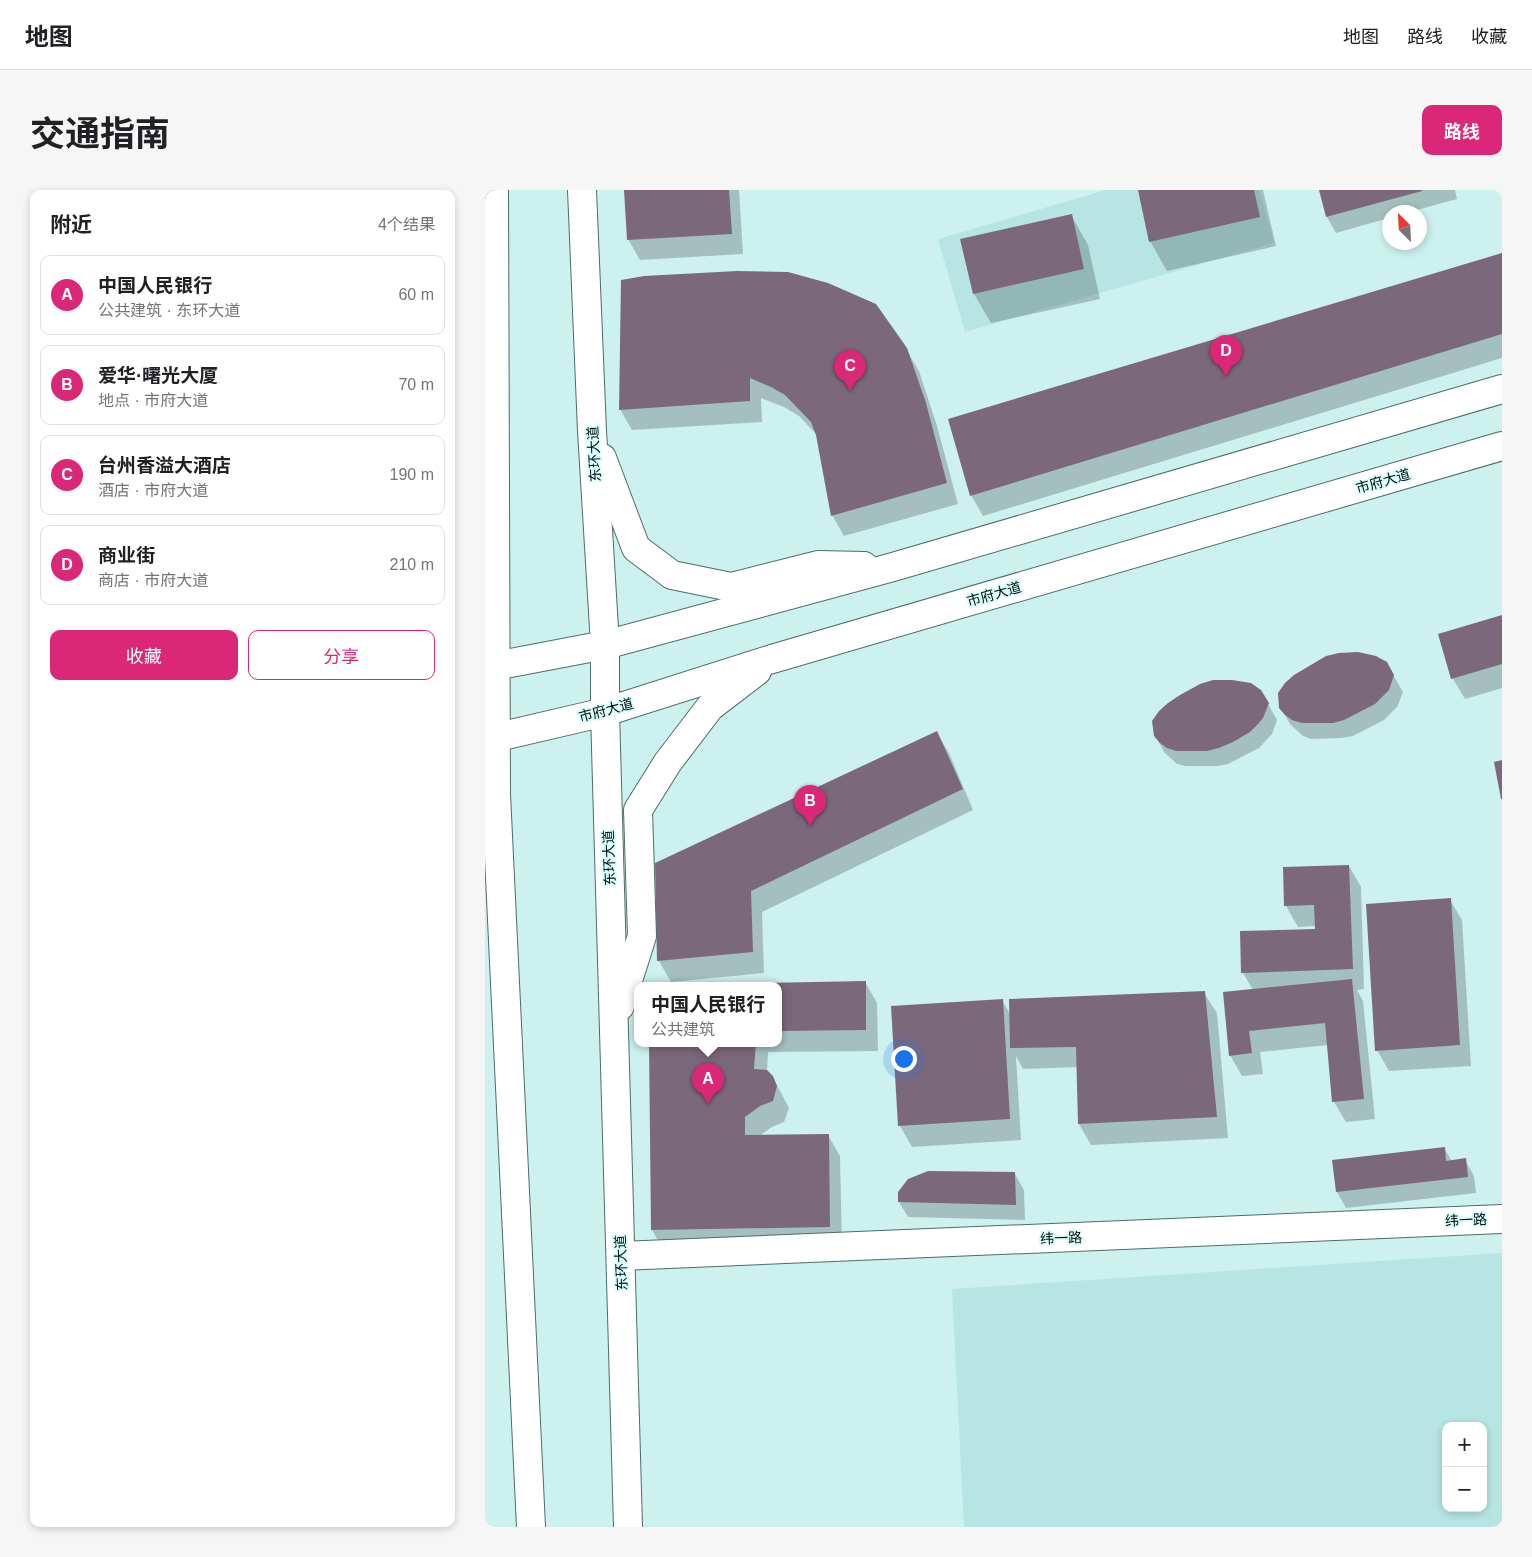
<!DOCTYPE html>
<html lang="zh">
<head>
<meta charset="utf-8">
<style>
  body { margin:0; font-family:Arial,"Noto Sans SC",sans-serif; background:#f6f6f6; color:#202124 }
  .controls { position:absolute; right:15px; bottom:15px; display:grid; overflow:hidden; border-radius:10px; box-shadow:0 2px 8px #0003 }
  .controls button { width:45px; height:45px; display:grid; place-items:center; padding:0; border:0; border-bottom:1px solid #e0e0e0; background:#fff; color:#202124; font:25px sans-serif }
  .compass { position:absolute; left:897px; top:15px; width:45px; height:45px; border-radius:50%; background:#fff; box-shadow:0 2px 8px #0003; rotate:336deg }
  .you { position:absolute; left:418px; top:868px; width:18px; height:18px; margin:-12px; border:4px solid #fff; border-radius:50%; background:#1a73e8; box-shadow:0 0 0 8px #1a73e833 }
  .badge { display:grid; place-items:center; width:32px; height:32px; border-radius:50%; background:#db2777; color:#fff; font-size:16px; font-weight:700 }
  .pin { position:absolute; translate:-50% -41px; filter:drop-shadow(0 1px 2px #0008) }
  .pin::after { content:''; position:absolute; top:26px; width:18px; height:15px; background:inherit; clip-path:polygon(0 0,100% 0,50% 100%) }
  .popup { position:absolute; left:149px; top:792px; width:148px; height:65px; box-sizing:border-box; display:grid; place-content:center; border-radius:10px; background:#fff; filter:drop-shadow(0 1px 4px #0005); font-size:16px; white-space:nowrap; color:#757577 }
  .popup b { font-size:19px; color:#202124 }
  .popup::after { content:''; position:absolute; left:50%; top:100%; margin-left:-10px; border:10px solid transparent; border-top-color:#fff }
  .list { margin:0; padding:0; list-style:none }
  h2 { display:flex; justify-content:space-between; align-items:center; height:65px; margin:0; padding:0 20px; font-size:21px }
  h2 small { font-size:16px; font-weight:400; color:#757577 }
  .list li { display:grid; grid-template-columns:32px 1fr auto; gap:15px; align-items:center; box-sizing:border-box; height:80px; margin:0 10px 10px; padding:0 10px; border:1px solid #e0e0e0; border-radius:10px }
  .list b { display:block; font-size:19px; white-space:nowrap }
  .list p { margin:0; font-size:16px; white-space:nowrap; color:#757577 }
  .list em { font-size:16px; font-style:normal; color:#757577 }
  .actions { display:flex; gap:10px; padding:15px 20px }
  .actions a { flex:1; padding:11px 0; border:1px solid #db2777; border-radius:10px; text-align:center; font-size:18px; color:#db2777 }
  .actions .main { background:#db2777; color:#fff }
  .map { position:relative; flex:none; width:1017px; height:1337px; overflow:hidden; border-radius:10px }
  header { display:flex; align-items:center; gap:30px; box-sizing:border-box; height:70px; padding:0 25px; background:#fff; border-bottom:1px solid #e0e0e0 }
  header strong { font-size:24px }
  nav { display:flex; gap:28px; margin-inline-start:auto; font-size:18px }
  .intro { display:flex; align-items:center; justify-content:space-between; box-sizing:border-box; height:120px; padding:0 30px }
  h1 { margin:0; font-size:35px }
  .button { padding:12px 22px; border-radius:10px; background:#db2777; color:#fff; font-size:18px; font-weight:700 }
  main { display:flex; gap:30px; padding:0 30px }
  aside { flex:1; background:#fff; border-radius:10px; box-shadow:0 2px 8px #0003 }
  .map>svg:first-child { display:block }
  .built { fill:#b7e5e3; fill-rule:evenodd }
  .shadow { fill:#0003 }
  .building { fill:#7c687b }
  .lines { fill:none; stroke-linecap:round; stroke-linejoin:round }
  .secondary-casing { stroke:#4c6d6b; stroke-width:30 }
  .primary-casing { stroke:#4c6d6b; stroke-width:30 }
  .secondary { stroke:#fff; stroke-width:28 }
  .primary { stroke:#fff; stroke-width:28 }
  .labels { text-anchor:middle; stroke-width:4; stroke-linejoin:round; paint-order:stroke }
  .street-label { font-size:14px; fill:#030e0e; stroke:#d9fefd }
</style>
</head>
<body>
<header>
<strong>地图</strong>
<nav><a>地图</a><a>路线</a><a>收藏</a></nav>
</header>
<div class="intro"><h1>交通指南</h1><a class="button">路线</a></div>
<main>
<aside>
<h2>附近<small>4个结果</small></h2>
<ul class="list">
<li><span class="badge">A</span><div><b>中国人民银行</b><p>公共建筑 · 东环大道</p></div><em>60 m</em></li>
<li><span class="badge">B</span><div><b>爱华·曙光大厦</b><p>地点 · 市府大道</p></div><em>70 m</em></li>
<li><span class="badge">C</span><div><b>台州香溢大酒店</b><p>酒店 · 市府大道</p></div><em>190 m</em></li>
<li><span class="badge">D</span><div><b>商业街</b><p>商店 · 市府大道</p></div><em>210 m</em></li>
</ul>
<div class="actions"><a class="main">收藏</a><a>分享</a></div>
</aside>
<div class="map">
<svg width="1017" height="1337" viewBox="0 0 1017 1337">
  <rect width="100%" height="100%" fill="#ccf1ef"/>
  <!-- built -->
  <g class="built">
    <path d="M621,0H774L789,53L480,142L453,49Z"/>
    <path d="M1017,1063V1337H479L467,1099ZM961,1236H998V1318H961Z"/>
  </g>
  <!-- shadow -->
  <g class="shadow">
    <path d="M140,0H254L258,64L155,70L143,49Z"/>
    <path d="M654,0H778L791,56L682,81L665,51Z"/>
    <path d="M835,0H970L972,9L924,22H904V28L851,43L842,27Z"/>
    <path d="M586,25L603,55L615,109L506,133L489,104Z"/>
    <path d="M1017,64V168L498,326L486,305Z"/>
    <path d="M137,91L421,159L434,181L452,236L473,314L359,346L347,325L332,245L314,226L299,217L276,208L277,232L147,240L135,219Z"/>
    <path d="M1017,426V498L980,509L968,489L954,445Z"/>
    <path d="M901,473L918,502L912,517L899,530L868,546L857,548L826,549L818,546L805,534L796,518Z"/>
    <path d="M775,500L792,530L787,544L774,558L743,574L732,576H701L692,574L679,562L670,545Z"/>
    <path d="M452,543L464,563L488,620L277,722L279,783L186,792L174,771L171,674Z"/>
    <path d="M864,676L876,697L879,799L872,800L878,811L890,929L861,932L849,912L843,855L775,862L778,884L757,886L745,865L768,800L758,783L831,740V736L813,737L801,716L799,678Z"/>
    <path d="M965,710L977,730L986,876L904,881L892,860Z"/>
    <path d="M380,792L392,813L393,861L283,862L282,881L287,886L304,918L299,932L287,937L274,946L343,945L355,966L357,1058L179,1061L167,1040L165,853H293V795H206Z"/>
    <path d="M719,803L732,823L743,948L606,955L594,934L593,877L538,879L531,866L536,950L427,957L415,936L407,817L517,810L525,824Z"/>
    <path d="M959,958L967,971L980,970L989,986L991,1003L861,1018L852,1002L848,971Z"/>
    <path d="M530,984L539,1000L540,1030L423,1027L414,1012Z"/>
  </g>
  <!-- building -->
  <g class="building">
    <path d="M139,0H244L247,44L142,50Z"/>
    <path d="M653,0H769L775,27L664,52Z"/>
    <path d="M834,0H937V1L841,27Z"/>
    <path d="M587,24L599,79L488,104L475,49Z"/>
    <path d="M1017,63V144L485,306L463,229Z"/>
    <path d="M252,81L303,82L343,93L391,114L422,158L441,213L462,293L346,326L331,245L326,232L300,205L286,197L265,188V211L134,220L136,90L159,86Z"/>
    <path d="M1017,425V474L966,489L953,444Z"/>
    <path d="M873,462L891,466L902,472L909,485L904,500L890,514L859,530L848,533H817L807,530L800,525L794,518L793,503L800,493L809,485L841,466L854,463Z"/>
    <path d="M728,490H747L766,493L776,500L784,513L778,528L773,534L765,542L748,552L734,558L722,561H691L682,558L675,553L669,546L667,531L674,521L683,513L695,505L715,494Z"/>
    <path d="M452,541L478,599L266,701L268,762L172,771L170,673Z"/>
    <path d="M1017,570V609H1016L1009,572Z"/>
    <path d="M864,675L868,779L756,783L755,741L830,739L829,715L799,716L798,677Z"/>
    <path d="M966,708L975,855L890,861L881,714Z"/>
    <path d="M867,789L879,909L847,912L840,833L764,841L767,863L744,866L738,802Z"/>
    <path d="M381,791V840L293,841V795H231V794Z"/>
    <path d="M720,801L732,927L593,934L591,857L525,858L524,809Z"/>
    <path d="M518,809L525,929L413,936L406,816Z"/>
    <path d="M164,853H271L269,879L282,880L288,886L292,896L288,911L275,916L260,927V945L344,944L345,1037L166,1040Z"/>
    <path d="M960,957L961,971L981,968L983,987L851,1002L847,970Z"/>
    <path d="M443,981L530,982L531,1015L413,1012V1002L423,989Z"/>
  </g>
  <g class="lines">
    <!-- secondary casing -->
    <g class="secondary-casing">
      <path id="secondary" d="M136,1066L1017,1029"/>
    </g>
    <!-- primary casing -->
    <g class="primary-casing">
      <g id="primary">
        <path d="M9,0L11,604L46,1337"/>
        <path d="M97,0L107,241L120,455V522L143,1337"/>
        <path d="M117,268L151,358L187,385L246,397L333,375L379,376"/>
        <path d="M0,478L120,455L408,377L1017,199"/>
        <path d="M0,550L120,522L287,469L1017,256"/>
        <path d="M135,816L157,746L153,620L183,572L225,517L272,481"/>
      </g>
    </g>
    <!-- secondary -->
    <use href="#secondary" class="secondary"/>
    <!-- primary -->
    <use href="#primary" class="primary"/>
  </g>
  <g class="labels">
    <!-- street labels -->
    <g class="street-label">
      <text transform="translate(109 264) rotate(-93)" y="5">东环大道</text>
      <text transform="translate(898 291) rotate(-16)" y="5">市府大道</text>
      <text transform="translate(509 404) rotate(-16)" y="5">市府大道</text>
      <text transform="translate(121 520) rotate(-15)" y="5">市府大道</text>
      <text transform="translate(124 668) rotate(-92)" y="5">东环大道</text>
      <text transform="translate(981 1030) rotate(-3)" y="5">纬一路</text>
      <text transform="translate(576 1048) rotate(-2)" y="5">纬一路</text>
      <text transform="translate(136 1073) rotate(-92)" y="5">东环大道</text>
    </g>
  </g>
</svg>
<div class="controls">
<button>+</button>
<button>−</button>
</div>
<svg class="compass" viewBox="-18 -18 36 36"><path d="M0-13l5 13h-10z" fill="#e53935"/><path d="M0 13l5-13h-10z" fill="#757577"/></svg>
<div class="you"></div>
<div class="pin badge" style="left:223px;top:914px">A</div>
<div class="popup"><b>中国人民银行</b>公共建筑</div>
<div class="pin badge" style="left:325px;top:636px">B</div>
<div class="pin badge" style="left:365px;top:201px">C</div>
<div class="pin badge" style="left:741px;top:186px">D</div>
</div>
</main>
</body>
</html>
